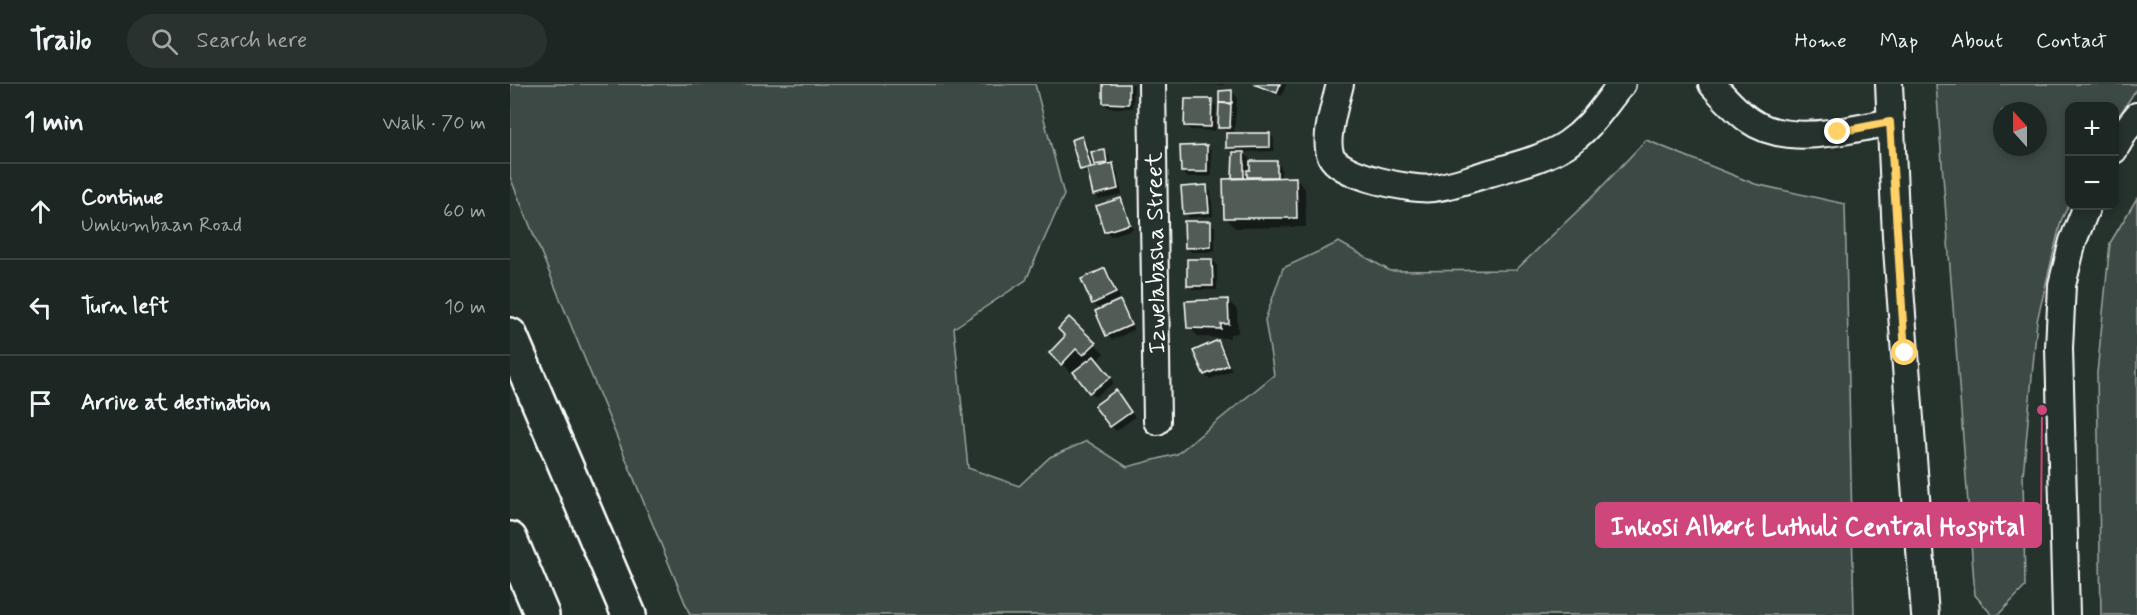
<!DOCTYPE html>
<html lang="en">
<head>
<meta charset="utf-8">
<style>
  body { margin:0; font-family:Mynerve,sans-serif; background:#29322f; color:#f1f3f6 }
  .controls { position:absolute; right:18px; top:18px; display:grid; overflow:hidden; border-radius:12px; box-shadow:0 3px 9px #0003 }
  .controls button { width:54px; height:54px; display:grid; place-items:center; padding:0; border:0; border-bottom:2px solid #3a4340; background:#1c2622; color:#f1f3f6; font:30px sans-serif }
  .compass { position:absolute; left:1483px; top:18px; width:54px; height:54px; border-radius:50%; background:#1c2622; box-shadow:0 3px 9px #0003; rotate:339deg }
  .stop { position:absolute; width:18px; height:18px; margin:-14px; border:4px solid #ffd166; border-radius:50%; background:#fff }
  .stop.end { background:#ffd166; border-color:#fff; box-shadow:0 2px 6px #0008 }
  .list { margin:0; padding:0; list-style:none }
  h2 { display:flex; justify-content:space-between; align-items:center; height:78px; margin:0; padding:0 24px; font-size:26px }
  h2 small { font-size:20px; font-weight:400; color:#a0a5a5 }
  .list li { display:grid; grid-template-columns:39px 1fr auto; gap:18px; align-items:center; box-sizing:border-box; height:96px; padding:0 24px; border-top:2px solid #3a4340 }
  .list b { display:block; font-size:22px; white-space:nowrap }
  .list p { margin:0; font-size:20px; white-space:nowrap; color:#a0a5a5 }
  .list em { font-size:20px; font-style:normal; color:#a0a5a5 }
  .icon { flex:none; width:33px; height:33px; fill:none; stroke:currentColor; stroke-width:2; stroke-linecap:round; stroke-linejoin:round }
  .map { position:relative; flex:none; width:1627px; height:531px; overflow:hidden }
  header { display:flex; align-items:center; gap:36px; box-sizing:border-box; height:84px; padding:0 30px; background:#1c2622; border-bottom:2px solid #3a4340 }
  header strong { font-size:28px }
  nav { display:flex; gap:33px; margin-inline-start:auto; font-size:21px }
  .search { width:420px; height:54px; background:#29322f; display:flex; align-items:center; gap:15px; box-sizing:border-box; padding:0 21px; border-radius:33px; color:#a0a5a5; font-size:22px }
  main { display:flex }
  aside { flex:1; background:#1c2622 }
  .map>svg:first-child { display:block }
  .green { fill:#3e4944; stroke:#9ea4a2; stroke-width:1.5; fill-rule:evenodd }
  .shadow { fill:#0007; fill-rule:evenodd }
  .building { fill:#515c57; stroke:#fff; stroke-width:1.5 }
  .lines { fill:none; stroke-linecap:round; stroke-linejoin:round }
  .minor-casing { stroke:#fff; stroke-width:30 }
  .highway-casing { stroke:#fff; stroke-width:38 }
  .minor { stroke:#26332d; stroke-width:26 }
  .highway { stroke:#26332d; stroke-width:33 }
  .route { stroke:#ffd166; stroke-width:8 }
  .labels { text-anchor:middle; stroke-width:4.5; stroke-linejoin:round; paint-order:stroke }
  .street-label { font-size:24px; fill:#fff; stroke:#26332d }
  .leader { fill:none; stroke:#ce467c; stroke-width:2 }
  .callout-dot { fill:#ce467c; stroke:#26332d; stroke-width:2 }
  .callout { fill:#ce467c; stroke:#ce467c; stroke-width:2 }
  .callout-label { font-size:26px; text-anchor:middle; font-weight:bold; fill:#fff }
</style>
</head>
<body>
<header>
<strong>Trailo</strong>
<div class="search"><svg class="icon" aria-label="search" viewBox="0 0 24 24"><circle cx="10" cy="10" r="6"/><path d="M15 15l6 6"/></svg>Search here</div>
<nav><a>Home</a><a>Map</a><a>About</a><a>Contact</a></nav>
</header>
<main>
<aside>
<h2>1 min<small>Walk · 70 m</small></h2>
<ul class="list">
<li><svg class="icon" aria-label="ahead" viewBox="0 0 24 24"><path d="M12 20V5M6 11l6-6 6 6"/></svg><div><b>Continue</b><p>Umkumbaan Road</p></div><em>60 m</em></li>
<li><svg class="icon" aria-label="left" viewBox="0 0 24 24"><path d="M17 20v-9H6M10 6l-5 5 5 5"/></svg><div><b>Turn left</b></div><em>10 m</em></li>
<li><svg class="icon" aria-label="arrive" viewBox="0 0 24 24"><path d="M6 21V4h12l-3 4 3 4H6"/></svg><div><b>Arrive at destination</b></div></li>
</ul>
</aside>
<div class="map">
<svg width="1627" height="531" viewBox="0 0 1627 531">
  <rect width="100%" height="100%" fill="#26332d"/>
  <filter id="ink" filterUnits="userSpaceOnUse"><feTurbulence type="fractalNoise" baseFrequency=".0167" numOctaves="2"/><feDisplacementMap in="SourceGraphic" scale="12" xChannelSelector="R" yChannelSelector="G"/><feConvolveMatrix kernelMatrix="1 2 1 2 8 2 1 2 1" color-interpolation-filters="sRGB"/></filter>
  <g filter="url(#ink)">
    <!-- green -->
    <g class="green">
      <path d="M0,0H525L554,111L516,196L444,244L458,384L509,402L540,373L577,357L617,383L667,370L764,291L755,236L773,184L829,158L880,187L1006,186L1084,111L1136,56L1245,100L1335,120L1344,531H180L0,93Z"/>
      <path d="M1426,0H1627V4L1605,38L1604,22H1560L1559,120L1551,137L1527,237L1513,392L1515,503L1488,531H1482L1465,511ZM1492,27H1528V63H1492Z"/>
      <path d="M1627,114V531H1591L1587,289L1600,159Z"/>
    </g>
    <!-- shadow -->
    <g class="shadow">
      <path d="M595,0H624L623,24H599L594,19Z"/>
      <path d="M689,0H714V1H690Z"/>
      <path d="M744,0H776L772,12L748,4Z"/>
      <path d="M710,8H722L727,13L724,50H760L764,55V67L732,68L739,74L738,87L766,78L771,83V95H786L795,105L796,143L725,144L716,134L727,96L724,93V68L717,63V48L710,43Z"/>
      <path d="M701,17L706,22L705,47L681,46L676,42Z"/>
      <path d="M572,54L576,59L584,85L589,84L585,80L594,67L599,72L601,81L607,86L612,110L589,115L584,110L579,89L576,90L571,85Z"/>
      <path d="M697,63L701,67L702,92L677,93L672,88Z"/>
      <path d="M696,103L701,108L703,132L679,134L674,129Z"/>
      <path d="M611,116L615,121L623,145L601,152L596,147Z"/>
      <path d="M700,138L705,143V168H681L676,164Z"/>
      <path d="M702,176L707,181V206H684L679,201Z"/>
      <path d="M595,186L600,191L610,214L588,224L583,219Z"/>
      <path d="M717,216L727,226L728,249L720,250V254L689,253L679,243Z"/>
      <path d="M610,218L614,223L624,246L602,256L597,251Z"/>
      <path d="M559,235L594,269L587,277L604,299L585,313L564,287L561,289L541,269L557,252ZM577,274L580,277L568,286L566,285Z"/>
      <path d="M708,258L713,263L719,279L695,289Z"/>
      <path d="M720,282L722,286L700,295L696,292Z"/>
      <path d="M610,312L625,333L606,347L586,322Z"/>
    </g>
    <!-- building -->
    <g class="building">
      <path d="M593,0H619V20L593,19Z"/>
      <path d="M743,0H770L767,9Z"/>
      <path d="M722,6V19H709V7Z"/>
      <path d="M675,15H702L701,43L674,42Z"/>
      <path d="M709,19L721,20L720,44H708Z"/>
      <path d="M716,49H760V63L716,64Z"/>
      <path d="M572,52L581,83L570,86L561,56Z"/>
      <path d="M697,61V88H671L670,62Z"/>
      <path d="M595,66L597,79L584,81L581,68Z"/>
      <path d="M723,68H734V94H722Z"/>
      <path d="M740,77H767V93H737V86H740Z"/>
      <path d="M603,79L608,105L583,111L577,85Z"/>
      <path d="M786,93L787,134H714L713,95Z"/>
      <path d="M697,101L699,128L673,130L671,103Z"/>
      <path d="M611,114L620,140L594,148L586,122Z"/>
      <path d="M674,137H701V163L675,164Z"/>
      <path d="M677,175H702L703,202H677Z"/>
      <path d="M595,184L606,209L582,220L571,195Z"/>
      <path d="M718,215L719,240H711V245L677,244L675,217Z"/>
      <path d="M610,216L621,241L596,252L585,227Z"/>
      <path d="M559,233L586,259L573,271L566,265L551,281L539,269L555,252L548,245Z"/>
      <path d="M708,256L718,281L694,291L683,267Z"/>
      <path d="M584,272L601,293L579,309L563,288Z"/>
      <path d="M606,306L621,328L600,343L584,322Z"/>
    </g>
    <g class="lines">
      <!-- minor casing -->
      <g class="minor-casing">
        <g id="minor">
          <path d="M642,0L647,337"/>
          <path d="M830,0C826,18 813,55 821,72C830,92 902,107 923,104C942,102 962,94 980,89C1006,81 1034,75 1057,60C1082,43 1093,22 1112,0"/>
          <path d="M1202,0C1213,12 1225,26 1239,36C1276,63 1339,46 1381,38"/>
          <path d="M1379,0L1386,152L1415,531"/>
          <path d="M1604,66L1615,47L1627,32"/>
          <path d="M1556,531L1549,264L1552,201L1563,157L1577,122"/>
        </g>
      </g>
      <!-- highway casing -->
      <g class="highway-casing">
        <g id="highway">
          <path d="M0,251L119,531"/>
          <path d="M0,455L32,531"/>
        </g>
      </g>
      <!-- minor -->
      <use href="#minor" class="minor"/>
      <!-- highway -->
      <use href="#highway" class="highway"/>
    </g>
  </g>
  <g class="lines" filter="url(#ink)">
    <!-- route -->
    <path class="route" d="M1328,48L1380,38L1395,269"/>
  </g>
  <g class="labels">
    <!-- street labels -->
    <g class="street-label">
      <text transform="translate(645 169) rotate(-91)" y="8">Izwelabasha Street</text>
    </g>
  </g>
  <!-- callouts -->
  <path class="leader" d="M1532 326L1531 441"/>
  <circle class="callout-dot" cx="1532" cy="326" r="6"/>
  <rect class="callout" x="1086" y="419" width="445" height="44" rx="6"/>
  <g class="callout-label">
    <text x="1308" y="451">Inkosi Albert Luthuli Central Hospital</text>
  </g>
</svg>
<div class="controls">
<button>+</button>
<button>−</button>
</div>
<svg class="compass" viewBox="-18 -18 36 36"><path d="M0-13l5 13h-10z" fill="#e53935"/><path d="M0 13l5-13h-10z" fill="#a0a5a5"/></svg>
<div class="stop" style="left:1395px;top:269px"></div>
<div class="stop end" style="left:1328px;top:48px"></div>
</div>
</main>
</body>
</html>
